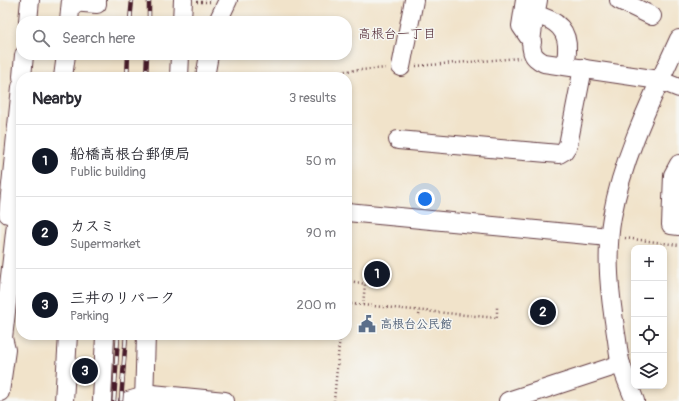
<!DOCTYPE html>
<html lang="en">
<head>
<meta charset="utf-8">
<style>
  body { margin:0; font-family:Pangolin,"Klee One",sans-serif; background:#f2f2f3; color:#2b2b33 }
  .controls { position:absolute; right:12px; bottom:12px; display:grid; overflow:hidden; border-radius:8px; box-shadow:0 2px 6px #0003 }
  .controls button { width:36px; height:36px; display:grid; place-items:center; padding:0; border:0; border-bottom:1px solid #e1e1e2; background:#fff; color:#2b2b33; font:20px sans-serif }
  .you { position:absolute; left:425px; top:199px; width:14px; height:14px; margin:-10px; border:3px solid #fff; border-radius:50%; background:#1a73e8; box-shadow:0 0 0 6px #1a73e833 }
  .badge { display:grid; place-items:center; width:26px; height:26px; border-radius:50%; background:#111827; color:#fff; font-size:13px; font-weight:700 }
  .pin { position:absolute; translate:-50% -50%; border:2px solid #fff; box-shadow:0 1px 4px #0006 }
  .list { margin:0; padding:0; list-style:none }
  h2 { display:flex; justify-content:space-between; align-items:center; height:52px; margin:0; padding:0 16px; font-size:17px }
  h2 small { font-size:13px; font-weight:400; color:#7c7c81 }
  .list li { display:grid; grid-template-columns:26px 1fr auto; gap:12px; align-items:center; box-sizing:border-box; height:72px; padding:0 16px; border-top:1px solid #e1e1e2 }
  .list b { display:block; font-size:15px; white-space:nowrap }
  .list p { margin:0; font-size:13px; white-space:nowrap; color:#7c7c81 }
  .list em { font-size:13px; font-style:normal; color:#7c7c81 }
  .icon { flex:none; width:22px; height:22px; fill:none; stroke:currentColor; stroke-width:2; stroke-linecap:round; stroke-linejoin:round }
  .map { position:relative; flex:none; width:679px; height:401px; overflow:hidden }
  .search { position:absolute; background:#fff; box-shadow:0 2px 6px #0003; left:16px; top:16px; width:336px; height:44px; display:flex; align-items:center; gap:10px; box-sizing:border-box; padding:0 14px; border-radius:16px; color:#7c7c81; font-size:15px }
  .panel { position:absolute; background:#fff; box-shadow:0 2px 6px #0003; left:16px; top:72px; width:336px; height:268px; border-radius:16px }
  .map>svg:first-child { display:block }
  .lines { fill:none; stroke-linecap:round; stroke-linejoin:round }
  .minor-casing { stroke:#633c43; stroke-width:20 }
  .path { stroke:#633c43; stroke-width:2.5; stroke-dasharray:1 3; stroke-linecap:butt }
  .minor { stroke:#fff; stroke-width:18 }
  .rail-casing { stroke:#4a1f2b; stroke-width:4.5 }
  .rail { stroke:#f6f6f2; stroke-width:3; stroke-dasharray:9; stroke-linecap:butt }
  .labels { text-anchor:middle; stroke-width:3; stroke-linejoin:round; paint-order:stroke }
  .service-label { font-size:12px; font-weight:bold; fill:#4e5e75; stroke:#f6f6f2; text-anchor:start }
  .neighbourhood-label { font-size:13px; fill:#4a1f2b; stroke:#f6f6f2 }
</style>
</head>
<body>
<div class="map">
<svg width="679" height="401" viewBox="0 0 679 401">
  <rect width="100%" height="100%" fill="#f6f6f2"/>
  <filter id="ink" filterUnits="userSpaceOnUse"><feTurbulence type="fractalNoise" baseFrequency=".025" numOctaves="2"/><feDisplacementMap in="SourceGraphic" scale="8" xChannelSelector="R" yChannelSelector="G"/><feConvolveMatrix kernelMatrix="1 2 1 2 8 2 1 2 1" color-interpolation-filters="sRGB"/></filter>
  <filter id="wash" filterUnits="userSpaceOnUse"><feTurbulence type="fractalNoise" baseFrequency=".012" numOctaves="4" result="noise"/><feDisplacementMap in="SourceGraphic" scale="16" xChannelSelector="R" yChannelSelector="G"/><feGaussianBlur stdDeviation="0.9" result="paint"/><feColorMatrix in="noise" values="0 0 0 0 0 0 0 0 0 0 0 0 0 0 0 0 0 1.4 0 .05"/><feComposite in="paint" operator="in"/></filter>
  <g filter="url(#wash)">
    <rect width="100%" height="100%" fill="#f1e3ca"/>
  </g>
  <g filter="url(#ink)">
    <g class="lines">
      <!-- minor casing -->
      <g class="minor-casing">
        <g id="minor">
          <path d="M525,0L521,26L532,42"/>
          <path d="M538,0C536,12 529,40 532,50C533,57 538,60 544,63L659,80L679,88"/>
          <path d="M619,0L652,16"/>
          <path d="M71,2L97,4V0"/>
          <path d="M543,17C564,24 570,38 566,60"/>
          <path d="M28,21L30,0"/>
          <path d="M69,21L71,0"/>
          <path d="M182,21L183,0"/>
          <path d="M218,21L228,0"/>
          <path d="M401,67L414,0"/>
          <path d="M22,77L24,55"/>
          <path d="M63,77L66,55"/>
          <path d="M179,77L180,55"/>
          <path d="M205,77L209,55"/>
          <path d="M398,140L559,154L564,151L568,145L583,68"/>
          <path d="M679,164L673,175L671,225L679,226"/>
          <path d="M347,212L609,237"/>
          <path d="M8,214L21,87"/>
          <path d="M0,392L6,350L3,338L17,215"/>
          <path d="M64,401L68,335"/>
          <path d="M102,401L105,335"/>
          <path d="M128,401L152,394L225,401"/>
          <path d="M144,401L146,335"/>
          <path d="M508,401L621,364"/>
          <path d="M635,401C630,389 625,377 621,364C618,355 618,344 616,334C610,296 605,256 612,217C623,155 653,96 679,39"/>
        </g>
      </g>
      <!-- path -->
      <g class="path">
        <path d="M197,2H210"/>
        <path d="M416,66L520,58"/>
        <path d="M265,77L387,68"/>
        <path d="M625,238L679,245"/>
        <path d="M350,281L365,284L363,305"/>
        <path d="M347,304H352L497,318V307"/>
        <path d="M419,315L420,311"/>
        <path d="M334,401L340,335"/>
      </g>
      <!-- minor -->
      <use href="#minor" class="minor"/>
      <!-- rail casing -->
      <g class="rail-casing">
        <g id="rail">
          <path d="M130,21L132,0"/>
          <path d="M149,21V0"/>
          <path d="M127,77L128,55"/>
          <path d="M146,77L147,55"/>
          <path d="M114,401L118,335"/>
          <path d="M121,401L126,335"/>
        </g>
      </g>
      <!-- rail -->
      <use href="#rail" class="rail"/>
    </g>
  </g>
  <!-- icons -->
  <defs>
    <g id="civic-bare" transform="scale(1.38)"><path d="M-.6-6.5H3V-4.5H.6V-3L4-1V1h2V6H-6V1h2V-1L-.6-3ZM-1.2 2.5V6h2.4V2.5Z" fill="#5c6f8a" stroke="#f6f6f2" stroke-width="2.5" paint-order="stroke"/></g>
  </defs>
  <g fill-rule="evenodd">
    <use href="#civic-bare" x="367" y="324"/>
  </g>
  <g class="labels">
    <!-- service labels -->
    <g class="service-label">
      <text x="380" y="328">高根台公民館</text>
    </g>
    <!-- neighbourhood labels -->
    <g class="neighbourhood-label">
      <text x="397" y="38">高根台一丁目</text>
    </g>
  </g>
</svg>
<div class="controls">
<button>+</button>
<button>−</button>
<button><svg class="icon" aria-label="locate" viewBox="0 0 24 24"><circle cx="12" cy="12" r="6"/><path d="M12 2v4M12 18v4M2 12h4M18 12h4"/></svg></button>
<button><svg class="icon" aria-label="layers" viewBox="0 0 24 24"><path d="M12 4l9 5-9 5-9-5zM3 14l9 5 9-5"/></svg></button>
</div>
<div class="you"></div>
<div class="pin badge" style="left:377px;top:274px">1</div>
<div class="pin badge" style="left:543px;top:312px">2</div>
<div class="pin badge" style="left:85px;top:371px">3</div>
<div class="search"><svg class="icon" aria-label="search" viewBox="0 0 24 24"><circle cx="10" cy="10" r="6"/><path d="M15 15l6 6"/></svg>Search here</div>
<section class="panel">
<h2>Nearby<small>3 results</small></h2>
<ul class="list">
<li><span class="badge">1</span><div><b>船橋高根台郵便局</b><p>Public building</p></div><em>50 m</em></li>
<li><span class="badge">2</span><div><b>カスミ</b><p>Supermarket</p></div><em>90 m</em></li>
<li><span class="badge">3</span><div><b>三井のリパーク</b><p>Parking</p></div><em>200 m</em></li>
</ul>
</section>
</div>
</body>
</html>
